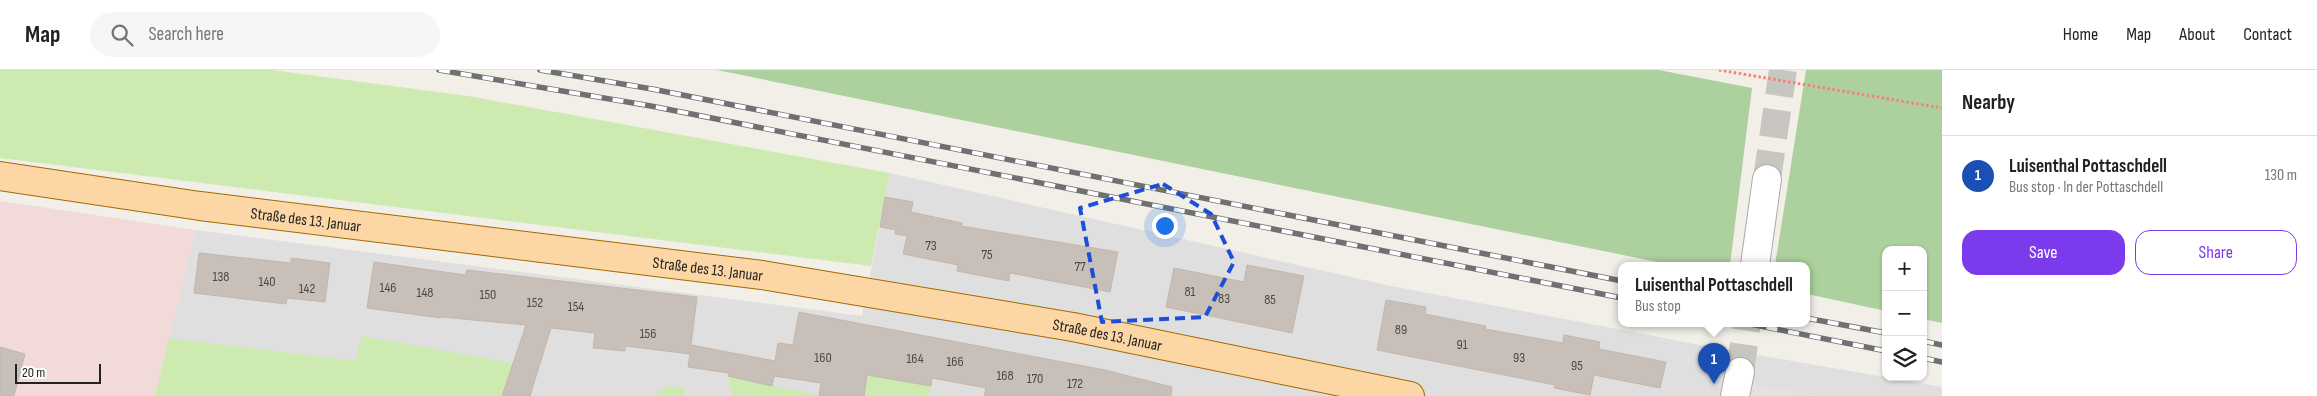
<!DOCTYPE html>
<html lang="en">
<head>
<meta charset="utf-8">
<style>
  body { margin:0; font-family:"Sofia Sans Condensed",sans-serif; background:#f6f6f6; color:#222 }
  .controls { position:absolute; right:15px; bottom:15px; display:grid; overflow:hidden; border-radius:10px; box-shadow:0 1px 4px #0004 }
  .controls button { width:45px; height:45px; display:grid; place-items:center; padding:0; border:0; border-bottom:1px solid #e0e0e0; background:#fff; color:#222; font:25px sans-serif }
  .scale { position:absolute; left:15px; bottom:12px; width:86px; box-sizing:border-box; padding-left:5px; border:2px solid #222; border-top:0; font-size:14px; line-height:18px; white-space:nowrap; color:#222; -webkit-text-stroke:4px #fff; paint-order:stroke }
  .you { position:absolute; left:1164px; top:155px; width:18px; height:18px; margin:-12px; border:4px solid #fff; border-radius:50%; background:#1a73e8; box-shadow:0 0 0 8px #1a73e833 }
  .badge { display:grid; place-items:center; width:32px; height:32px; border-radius:50%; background:#7c3aed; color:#fff; font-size:16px; font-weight:700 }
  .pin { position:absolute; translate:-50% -41px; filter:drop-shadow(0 1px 2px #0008) }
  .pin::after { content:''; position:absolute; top:26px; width:18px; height:15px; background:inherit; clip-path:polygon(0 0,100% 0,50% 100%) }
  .popup { position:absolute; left:1618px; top:192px; width:192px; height:65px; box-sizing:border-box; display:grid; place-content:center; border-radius:10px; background:#fff; filter:drop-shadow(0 1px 4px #0005); font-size:16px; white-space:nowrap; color:#767676 }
  .popup b { font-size:19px; color:#222 }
  .popup::after { content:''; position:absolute; left:50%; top:100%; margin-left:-10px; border:10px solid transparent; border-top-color:#fff }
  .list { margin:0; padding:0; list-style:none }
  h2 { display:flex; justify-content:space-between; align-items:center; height:65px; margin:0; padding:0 20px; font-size:21px }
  h2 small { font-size:16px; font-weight:400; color:#767676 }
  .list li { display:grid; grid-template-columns:32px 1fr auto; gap:15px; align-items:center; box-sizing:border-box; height:80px; padding:0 20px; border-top:1px solid #e0e0e0 }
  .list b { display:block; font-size:19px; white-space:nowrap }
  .list p { margin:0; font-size:16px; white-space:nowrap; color:#767676 }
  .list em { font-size:16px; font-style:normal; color:#767676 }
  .actions { display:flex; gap:10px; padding:15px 20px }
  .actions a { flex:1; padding:11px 0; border:1px solid #7c3aed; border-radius:15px; text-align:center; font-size:18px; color:#7c3aed }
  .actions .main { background:#7c3aed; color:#fff }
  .icon { flex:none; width:28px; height:28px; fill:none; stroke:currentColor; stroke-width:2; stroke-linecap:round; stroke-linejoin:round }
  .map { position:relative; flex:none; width:1942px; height:326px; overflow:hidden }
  header { display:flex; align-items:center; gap:30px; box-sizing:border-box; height:70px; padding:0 25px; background:#fff; border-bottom:1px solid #e0e0e0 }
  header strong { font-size:24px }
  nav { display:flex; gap:28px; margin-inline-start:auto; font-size:18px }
  .search { width:350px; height:45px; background:#f6f6f6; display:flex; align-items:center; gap:12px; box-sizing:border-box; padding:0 18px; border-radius:28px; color:#767676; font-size:19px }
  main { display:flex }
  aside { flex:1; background:#fff }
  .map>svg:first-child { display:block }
  .residential { fill:#e0dfdf }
  .commercial { fill:#f2dad9 }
  .grass { fill:#cdebb0 }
  .forest { fill:#add19e }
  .parking { fill:#e2e2e2 }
  .building { fill:#c7bfb8; stroke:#c4b6ab }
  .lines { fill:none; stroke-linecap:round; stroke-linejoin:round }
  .minor-tunnel { stroke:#c8c6c1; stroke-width:28; stroke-dasharray:28 14; stroke-linecap:butt }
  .minor-casing { stroke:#a9a9a9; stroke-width:30 }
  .major-casing { stroke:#a06b00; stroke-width:30 }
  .path { stroke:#fa8072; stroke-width:3; stroke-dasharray:2.5 2.5; stroke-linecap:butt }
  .minor { stroke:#fff; stroke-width:28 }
  .major { stroke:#fcd6a4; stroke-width:28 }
  .rail-casing { stroke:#707070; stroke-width:5.5 }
  .rail { stroke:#fff; stroke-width:4; stroke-dasharray:11; stroke-linecap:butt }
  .marked { fill:none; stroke:#1d4ed8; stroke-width:4; stroke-dasharray:10 6; stroke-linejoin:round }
  .labels { text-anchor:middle; stroke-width:5; stroke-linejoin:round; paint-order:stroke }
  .number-label { font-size:14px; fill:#4b4948 }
  .street-label { font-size:16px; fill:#222; stroke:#fff }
</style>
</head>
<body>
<header>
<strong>Map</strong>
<div class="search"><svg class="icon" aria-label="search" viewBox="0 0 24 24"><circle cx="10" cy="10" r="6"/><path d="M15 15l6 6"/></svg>Search here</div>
<nav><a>Home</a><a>Map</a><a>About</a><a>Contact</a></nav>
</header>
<main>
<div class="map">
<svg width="1942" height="326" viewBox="0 0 1942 326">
  <rect width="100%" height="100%" fill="#f2efe9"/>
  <!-- residential -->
  <path class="residential" d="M890,103L1391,216L1711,277L1942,317V326H345L169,268L196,160L862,246Z"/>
  <!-- commercial -->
  <path class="commercial" d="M0,131L196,160L155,326H0Z"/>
  <!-- grass -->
  <g class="grass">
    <path d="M0,0H272L468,26L890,103L871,196L0,88Z"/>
    <path d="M362,266L513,293L502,326H155L169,268L355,291Z"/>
    <path d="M868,304L931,316L928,326H864Z"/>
    <path d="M728,306L821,326H733Z"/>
    <path d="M667,316L685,318L684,326H651Z"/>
  </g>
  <!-- forest -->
  <g class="forest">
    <path d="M717,0H1659L1752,18L1730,195H1672Z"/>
    <path d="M1806,0H1942V253L1923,249V180H1886V241L1807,224L1806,195H1775Z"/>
  </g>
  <!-- parking -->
  <path class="parking" d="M1753,314L1821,326H1751Z"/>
  <!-- building -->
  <g class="building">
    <path d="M885,127L913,132L911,142L962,153L961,156L1118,182L1110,222L1010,203L1009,211L957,201L958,195L903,184L907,166L895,164L896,160L880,157Z"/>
    <path d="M199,183L291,193V188L330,193L325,232L287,228L286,234L194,223Z"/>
    <path d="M374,192L465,205L467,200L697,227L691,275L775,291L778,273L793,275L799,242L1105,300L1172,317L1171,326H984L986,318L932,308L931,316L867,305L864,326H819L821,313L774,306L772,316L728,306L729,303L688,297L690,284L625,276V281L593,278L595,263L551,258L530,326H502L526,255L441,247V248L367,238Z"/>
    <path d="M1247,195L1304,206L1292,263L1166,237L1174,198L1244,212Z"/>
    <path d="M1386,230L1426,237L1425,244L1486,256L1485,259L1563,273L1564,265L1600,272L1599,279L1666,292L1660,318L1594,305L1590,325L1554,318L1555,315L1377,280Z"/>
    <path d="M0,277L25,284L14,326H0Z"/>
  </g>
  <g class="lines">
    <!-- minor-tunnel -->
    <g class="minor-tunnel">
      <path d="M1767,109L1783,0"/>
      <path d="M1740,302L1747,253"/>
    </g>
    <!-- minor casing -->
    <g class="minor-casing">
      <g id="minor">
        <path d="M1755,195L1767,109"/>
        <path d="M1735,326L1740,302"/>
      </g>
    </g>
    <!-- major casing -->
    <g class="major-casing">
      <g id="major">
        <path id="s1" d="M0,106L200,136L762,205L1073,257L1410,326"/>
      </g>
    </g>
    <!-- path -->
    <path class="path" d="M1719,0L1942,38"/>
    <!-- minor -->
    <use href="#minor" class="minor"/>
    <!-- major -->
    <use href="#major" class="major"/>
    <!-- rail casing -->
    <g class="rail-casing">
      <g id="rail">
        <path d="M439,0L651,36L1622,228"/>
        <path d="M540,0L652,19L1622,211"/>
        <path d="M1806,248L1886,263"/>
        <path d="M1745,253L1886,281"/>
        <path d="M1923,271L1942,275"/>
        <path d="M1923,288L1942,292"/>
      </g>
    </g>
    <!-- rail -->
    <use href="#rail" class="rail"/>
  </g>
  <!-- marked area -->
  <path class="marked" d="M1163,114L1211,144L1234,192L1205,247L1102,252L1080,138Z"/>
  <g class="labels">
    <!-- number labels -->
    <g class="number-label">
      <text x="931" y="180">73</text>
      <text x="987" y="189">75</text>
      <text x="1080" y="201">77</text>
      <text x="221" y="211">138</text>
      <text x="267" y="216">140</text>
      <text x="388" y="222">146</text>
      <text x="307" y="223">142</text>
      <text x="1190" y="226">81</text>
      <text x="425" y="227">148</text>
      <text x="488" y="229">150</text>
      <text x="1224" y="233">83</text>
      <text x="1270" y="234">85</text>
      <text x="535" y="237">152</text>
      <text x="576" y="241">154</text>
      <text x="1401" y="264">89</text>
      <text x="648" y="268">156</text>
      <text x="1462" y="279">91</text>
      <text x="823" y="292">160</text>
      <text x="1519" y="292">93</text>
      <text x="915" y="293">164</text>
      <text x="955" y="296">166</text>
      <text x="1577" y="300">95</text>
      <text x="1005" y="310">168</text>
      <text x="1035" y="313">170</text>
      <text x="1075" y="318">172</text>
    </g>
    <!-- street labels -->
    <g class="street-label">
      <text dy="6" stroke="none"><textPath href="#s1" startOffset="309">Straße des 13. Januar</textPath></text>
      <text dy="6" stroke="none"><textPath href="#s1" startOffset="714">Straße des 13. Januar</textPath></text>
      <text dy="6" stroke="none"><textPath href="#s1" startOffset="1119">Straße des 13. Januar</textPath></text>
    </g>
  </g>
</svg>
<div class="controls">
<button>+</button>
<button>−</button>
<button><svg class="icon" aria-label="layers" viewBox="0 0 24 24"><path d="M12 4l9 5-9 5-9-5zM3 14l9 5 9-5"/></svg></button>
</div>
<div class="scale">20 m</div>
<div class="you"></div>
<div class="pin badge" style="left:1714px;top:314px;background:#1a4fb4">1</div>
<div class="popup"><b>Luisenthal Pottaschdell</b>Bus stop</div>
</div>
<aside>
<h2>Nearby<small></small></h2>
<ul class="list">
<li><span class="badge" style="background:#1a4fb4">1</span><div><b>Luisenthal Pottaschdell</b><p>Bus stop · In der Pottaschdell</p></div><em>130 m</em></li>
</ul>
<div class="actions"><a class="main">Save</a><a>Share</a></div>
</aside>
</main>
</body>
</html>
